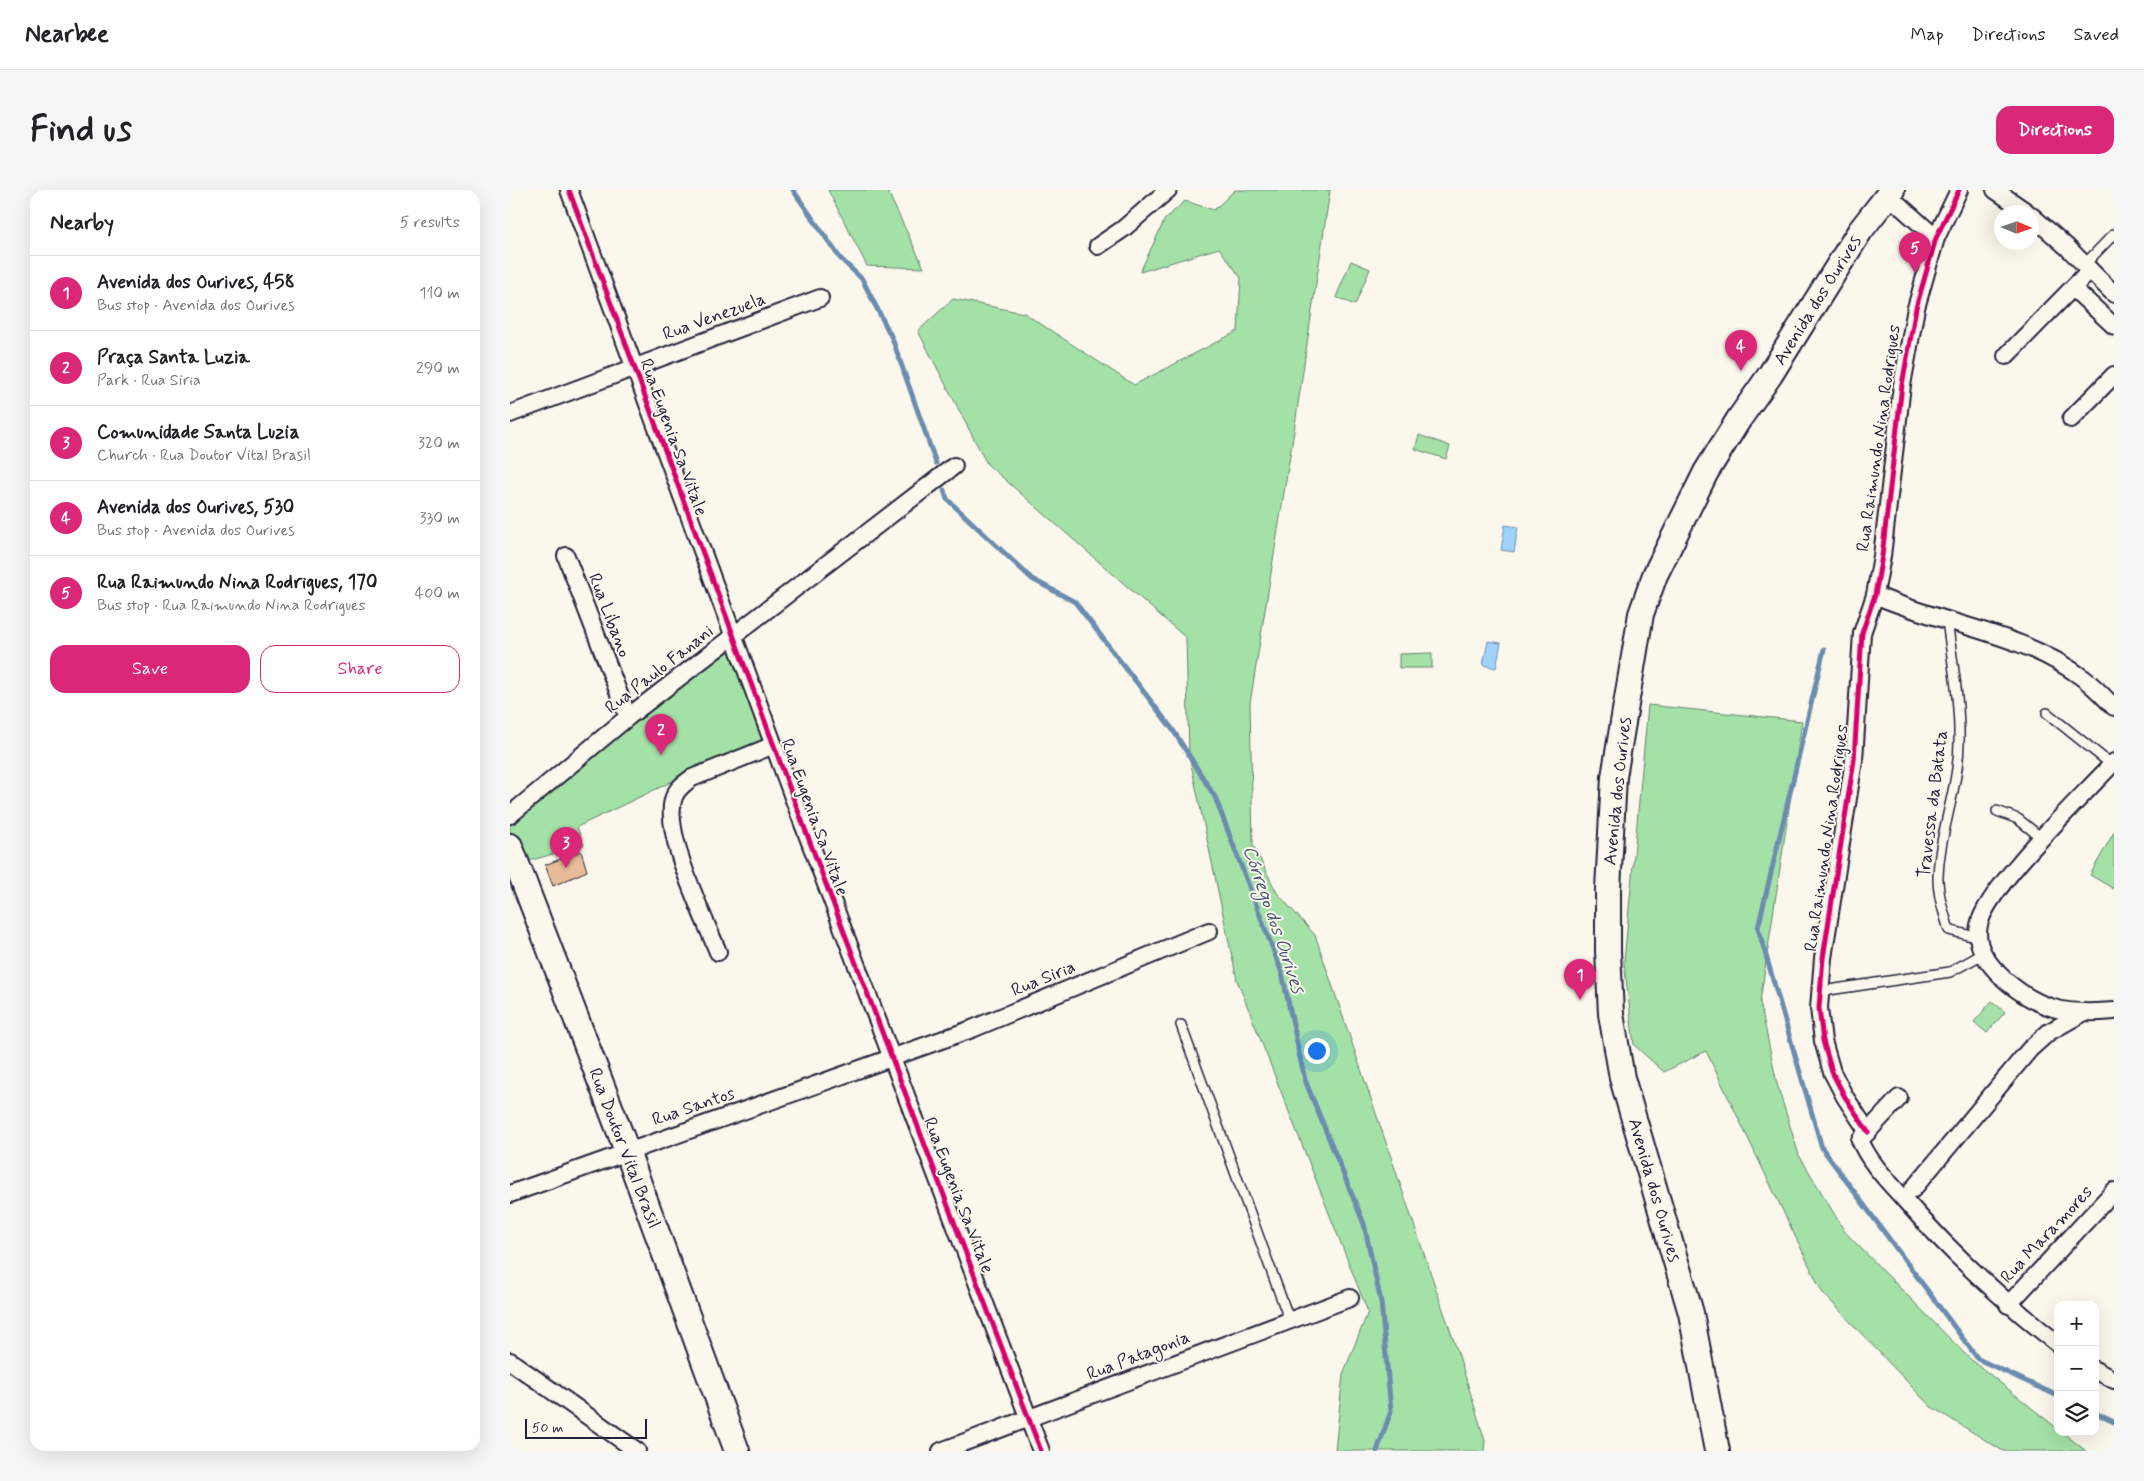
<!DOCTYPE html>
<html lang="en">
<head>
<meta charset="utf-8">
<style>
  body { margin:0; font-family:Mynerve,sans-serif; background:#f6f6f6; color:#202124 }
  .controls { position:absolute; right:15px; bottom:15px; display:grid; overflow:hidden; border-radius:10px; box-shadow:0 5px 20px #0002 }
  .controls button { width:45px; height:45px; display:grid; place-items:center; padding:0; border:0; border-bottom:1px solid #e0e0e0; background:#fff; color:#202124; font:25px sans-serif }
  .compass { position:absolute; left:1484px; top:15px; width:45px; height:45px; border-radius:50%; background:#fff; box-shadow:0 5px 20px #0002; rotate:92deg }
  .scale { position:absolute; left:15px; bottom:12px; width:122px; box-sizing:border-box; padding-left:5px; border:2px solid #22223b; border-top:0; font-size:14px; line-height:18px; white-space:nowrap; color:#22223b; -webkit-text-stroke:4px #fbf7ec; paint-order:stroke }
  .you { position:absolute; left:806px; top:860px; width:18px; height:18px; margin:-12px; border:4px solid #fff; border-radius:50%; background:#1a73e8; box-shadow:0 0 0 8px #1a73e833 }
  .badge { display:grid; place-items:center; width:32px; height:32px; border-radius:50%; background:#db2777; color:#fff; font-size:16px; font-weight:700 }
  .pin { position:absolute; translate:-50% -41px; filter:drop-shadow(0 1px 2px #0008) }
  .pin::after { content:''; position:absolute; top:26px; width:18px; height:15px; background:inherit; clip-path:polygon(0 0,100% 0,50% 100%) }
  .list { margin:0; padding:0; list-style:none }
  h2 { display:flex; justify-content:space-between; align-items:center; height:65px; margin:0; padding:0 20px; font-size:21px }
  h2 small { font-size:16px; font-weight:400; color:#757577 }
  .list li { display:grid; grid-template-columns:32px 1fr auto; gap:15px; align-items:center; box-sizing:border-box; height:75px; padding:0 20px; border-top:1px solid #e0e0e0 }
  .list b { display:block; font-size:19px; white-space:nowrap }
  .list p { margin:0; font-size:16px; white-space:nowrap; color:#757577 }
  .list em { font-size:16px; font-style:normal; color:#757577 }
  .actions { display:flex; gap:10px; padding:15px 20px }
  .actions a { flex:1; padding:11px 0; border:1px solid #db2777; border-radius:15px; text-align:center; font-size:18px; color:#db2777 }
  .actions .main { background:#db2777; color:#fff }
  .icon { flex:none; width:28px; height:28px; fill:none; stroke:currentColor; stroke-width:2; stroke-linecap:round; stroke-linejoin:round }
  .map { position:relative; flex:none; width:1604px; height:1261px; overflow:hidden; border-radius:15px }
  header { display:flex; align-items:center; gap:30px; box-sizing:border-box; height:70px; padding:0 25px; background:#fff; border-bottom:1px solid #e0e0e0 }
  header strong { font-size:24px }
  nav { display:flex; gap:28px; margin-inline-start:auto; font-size:18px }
  .intro { display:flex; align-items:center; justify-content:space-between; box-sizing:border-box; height:120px; padding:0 30px }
  h1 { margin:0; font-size:35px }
  .button { padding:12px 22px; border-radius:15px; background:#db2777; color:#fff; font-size:18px; font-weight:700 }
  main { display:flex; gap:30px; padding:0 30px }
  aside { flex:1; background:#fff; border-radius:15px; box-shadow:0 5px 20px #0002 }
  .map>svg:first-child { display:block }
  .green { fill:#a4e1a7; stroke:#638271 }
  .water { fill:#9ed3fc; stroke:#6c8caf }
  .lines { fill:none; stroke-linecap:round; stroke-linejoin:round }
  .stream { stroke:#6c8caf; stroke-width:5 }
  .building { fill:#e9bc99; stroke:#22223b }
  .lane-casing { stroke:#22223b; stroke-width:12 }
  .street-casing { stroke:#22223b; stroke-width:20 }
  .secondary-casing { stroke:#22223b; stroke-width:28 }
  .lane { stroke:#fbf7ec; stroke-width:9 }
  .street { stroke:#fbf7ec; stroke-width:16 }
  .secondary { stroke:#fbf7ec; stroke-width:24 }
  .cycleway-casing { stroke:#fbf7ec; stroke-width:8 }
  .cycleway { stroke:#d6006c; stroke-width:5 }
  .labels { text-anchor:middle; stroke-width:4; stroke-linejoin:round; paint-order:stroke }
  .street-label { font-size:18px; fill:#22223b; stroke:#fbf7ec }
  .water-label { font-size:19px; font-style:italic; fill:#475775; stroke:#fbf7ec }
</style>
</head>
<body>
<header>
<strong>Nearbee</strong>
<nav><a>Map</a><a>Directions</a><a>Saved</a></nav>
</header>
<div class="intro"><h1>Find us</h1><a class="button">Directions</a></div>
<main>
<aside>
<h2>Nearby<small>5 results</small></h2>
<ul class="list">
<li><span class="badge">1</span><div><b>Avenida dos Ourives, 458</b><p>Bus stop · Avenida dos Ourives</p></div><em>110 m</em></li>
<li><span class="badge">2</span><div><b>Praça Santa Luzia</b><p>Park · Rua Siria</p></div><em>290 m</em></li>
<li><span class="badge">3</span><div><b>Comunidade Santa Luzia</b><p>Church · Rua Doutor Vital Brasil</p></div><em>320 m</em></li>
<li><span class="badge">4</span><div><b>Avenida dos Ourives, 530</b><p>Bus stop · Avenida dos Ourives</p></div><em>330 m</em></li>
<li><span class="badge">5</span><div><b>Rua Raimundo Nina Rodrigues, 170</b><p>Bus stop · Rua Raimundo Nina Rodrigues</p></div><em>400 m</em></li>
</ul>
<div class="actions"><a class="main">Save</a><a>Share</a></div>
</aside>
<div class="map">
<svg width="1604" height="1261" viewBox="0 0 1604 1261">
  <rect width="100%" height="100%" fill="#fbf7ec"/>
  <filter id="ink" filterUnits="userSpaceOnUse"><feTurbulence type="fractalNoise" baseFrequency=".02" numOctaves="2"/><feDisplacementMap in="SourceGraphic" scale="10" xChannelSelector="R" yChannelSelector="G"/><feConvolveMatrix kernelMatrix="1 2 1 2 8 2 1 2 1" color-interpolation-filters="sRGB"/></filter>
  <g filter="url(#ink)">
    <!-- green -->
    <g class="green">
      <path d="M318,0H377L414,78L357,76Z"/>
      <path d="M725,0H820L784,241L740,513L743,655L767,703L805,745L950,1169L975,1251L974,1261H825L833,1184L858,1122L727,790L679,565L676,448L477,274L408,141L443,109L514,123L624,195L728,141L731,88L709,58L630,82L655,29L675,11L704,20Z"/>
      <path d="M841,71L860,79L845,115L826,107Z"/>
      <path d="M909,245L940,256L936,269L905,259Z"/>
      <path d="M221,454L257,552L186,580L67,637L74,655L12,673L0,644V629Z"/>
      <path d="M922,463V478H889V464Z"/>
      <path d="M1138,515L1292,531L1250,812L1267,894L1289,965L1335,1042L1458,1167L1548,1239V1242H1552L1576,1261H1493L1420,1216L1312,1102L1196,861L1154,882L1124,855L1114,772Z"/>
      <path d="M1604,642V699L1580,685Z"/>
      <path d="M1482,811L1495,822L1477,843L1464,832Z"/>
    </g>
    <!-- water -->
    <g class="water">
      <path d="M995,335L1008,337L1004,362L991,360Z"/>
      <path d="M978,451L991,453L986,478L973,475Z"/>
    </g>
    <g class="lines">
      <!-- stream -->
      <g class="stream">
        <path d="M283,0L330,68L352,89L382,148L426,273"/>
        <path d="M434,300L437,309L522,389L565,412L663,540L705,607L772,783L795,890L854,1034L871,1112L881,1221L867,1261"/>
        <path d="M1314,459L1248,738L1312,958L1468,1169L1548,1206"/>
        <path d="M1585,1223L1604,1232"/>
      </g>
    </g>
    <!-- building -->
    <path class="building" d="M71,661L77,681L43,696L35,675Z"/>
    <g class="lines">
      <!-- lane casing -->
      <g class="lane-casing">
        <g id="lane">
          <path d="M1575,74L1604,44"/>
          <path d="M1437,430C1442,470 1450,512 1449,552C1449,598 1429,642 1428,688C1428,706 1434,723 1439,740L1469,748"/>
          <path d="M1537,523L1602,575"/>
          <path d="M1487,621L1508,629L1533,649"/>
          <path d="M1312,801L1440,782L1473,764"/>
          <path d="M671,835L779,1129"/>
        </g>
      </g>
      <!-- street casing -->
      <g class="street-casing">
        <g id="street">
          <path d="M59,0L284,610L531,1261"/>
          <path d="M1485,0L1517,22"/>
          <path d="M1378,5L1426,48"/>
          <path d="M1522,26L1557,57L1604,104"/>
          <path d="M588,56L613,39L658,0"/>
          <path d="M1563,98L1604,136"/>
          <path d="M1496,166L1580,80"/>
          <path d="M0,224L310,108"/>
          <path d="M1561,229L1604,185"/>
          <path d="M56,366L118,527"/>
          <path d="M1365,405C1433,435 1512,442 1573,488C1584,496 1594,507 1604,517"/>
          <path d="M1604,572C1575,604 1476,698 1469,735C1464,758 1480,776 1495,790C1530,821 1559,825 1604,821"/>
          <path d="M0,625L118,527L444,276"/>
          <path d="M208,762C194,727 151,640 164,607C167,598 175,593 182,588L264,555"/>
          <path d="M1389,908L1350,950C1359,972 1377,990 1393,1008C1440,1062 1492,1110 1548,1154"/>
          <path d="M1358,942L1335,907L1322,882L1313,851L1309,818L1313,768L1344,570L1352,443L1365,405L1372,366L1392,195L1406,118L1426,48L1449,0"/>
          <path d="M1403,999L1520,859L1539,842L1571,824"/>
          <path d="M0,1004L462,839L699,741"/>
          <path d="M1498,1115L1604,1001"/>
          <path d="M0,1171L127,1261"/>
          <path d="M1585,1180L1604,1190"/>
          <path d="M431,1261L840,1108"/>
        </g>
      </g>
      <!-- secondary casing -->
      <g class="secondary-casing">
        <g id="secondary">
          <path d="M0,656L117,961L227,1261"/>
          <path d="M1207,1261L1181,1123L1112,888L1101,824L1098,761V699L1104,587L1131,424L1145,385L1196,282L1229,229L1260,185L1350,41L1382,0"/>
        </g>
      </g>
      <!-- lane -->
      <use href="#lane" class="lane"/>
      <!-- street -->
      <use href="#street" class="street"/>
      <!-- secondary -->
      <use href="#secondary" class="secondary"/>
      <!-- cycleway casing -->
      <g class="cycleway-casing">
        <g id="cycleway">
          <path d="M59,0L284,610L531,1261"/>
          <path d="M1358,942L1335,907L1322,882L1313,851L1309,818L1313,768L1344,570L1352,443L1365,405L1372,366L1392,195L1406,118L1426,48L1449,0"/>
        </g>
      </g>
      <!-- cycleway -->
      <use href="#cycleway" class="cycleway"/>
    </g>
  </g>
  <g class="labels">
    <!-- street labels -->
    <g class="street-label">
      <text transform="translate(1307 110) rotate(-58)" y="6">Avenida dos Ourives</text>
      <text transform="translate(204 126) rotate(-20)" y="6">Rua Venezuela</text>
      <text transform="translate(164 247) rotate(70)" y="6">Rua Eugenia Sa Vitale</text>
      <text transform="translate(1368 248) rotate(-82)" y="6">Rua Raimundo Nina Rodrigues</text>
      <text transform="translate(100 425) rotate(69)" y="6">Rua Libano</text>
      <text transform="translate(149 479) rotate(-38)" y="6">Rua Paulo Fanani</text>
      <text transform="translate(1107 601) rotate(-84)" y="6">Avenida dos Ourives</text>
      <text transform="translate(1422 614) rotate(-83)" y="6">Travessa da Batata</text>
      <text transform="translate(305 627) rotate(70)" y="6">Rua Eugenia Sa Vitale</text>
      <text transform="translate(1316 648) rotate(-82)" y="6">Rua Raimundo Nina Rodrigues</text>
      <text transform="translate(533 788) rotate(-22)" y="6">Rua Siria</text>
      <text transform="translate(183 916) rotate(-19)" y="6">Rua Santos</text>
      <text transform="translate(115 958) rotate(69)" y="6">Rua Doutor Vital Brasil</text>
      <text transform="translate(1145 1000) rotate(74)" y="6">Avenida dos Ourives</text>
      <text transform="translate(449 1005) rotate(69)" y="6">Rua Eugenia Sa Vitale</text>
      <text transform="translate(1536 1044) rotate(-47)" y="6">Rua Maramores</text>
      <text transform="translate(628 1165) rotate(-21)" y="6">Rua Patagonia</text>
    </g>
    <!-- water labels -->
    <g class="water-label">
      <text transform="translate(765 729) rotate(71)" y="7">Córrego dos Ourives</text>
    </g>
  </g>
</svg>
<div class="controls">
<button>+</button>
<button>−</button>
<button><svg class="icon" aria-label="layers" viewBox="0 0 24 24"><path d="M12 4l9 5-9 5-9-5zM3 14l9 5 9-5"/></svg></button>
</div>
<svg class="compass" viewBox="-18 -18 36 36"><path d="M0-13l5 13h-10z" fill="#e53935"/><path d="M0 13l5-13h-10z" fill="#757577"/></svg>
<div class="scale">50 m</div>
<div class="you"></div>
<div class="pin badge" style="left:1070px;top:810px">1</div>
<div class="pin badge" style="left:151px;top:565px">2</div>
<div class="pin badge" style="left:56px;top:678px">3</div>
<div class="pin badge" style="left:1231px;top:181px">4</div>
<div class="pin badge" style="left:1405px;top:83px">5</div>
</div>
</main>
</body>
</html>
